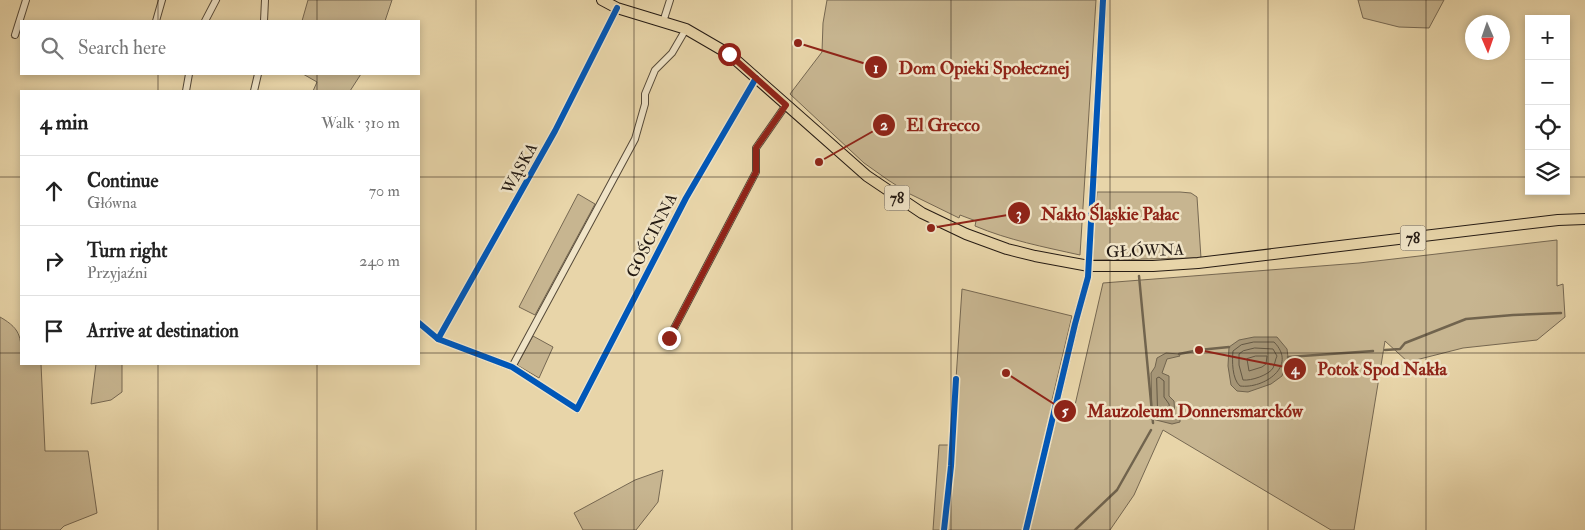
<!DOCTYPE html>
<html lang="en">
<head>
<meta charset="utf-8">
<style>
  body { margin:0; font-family:"IM FELL Double Pica",serif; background:#f2f2f2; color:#222 }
  .controls { position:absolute; right:15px; top:15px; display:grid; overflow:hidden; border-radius:0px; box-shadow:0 2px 8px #0003 }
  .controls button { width:45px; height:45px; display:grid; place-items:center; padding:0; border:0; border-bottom:1px solid #e0e0e0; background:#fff; color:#222; font:25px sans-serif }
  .compass { position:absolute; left:1465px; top:15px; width:45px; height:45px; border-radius:50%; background:#fff; box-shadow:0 2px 8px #0003; rotate:178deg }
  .stop { position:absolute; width:15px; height:15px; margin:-11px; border:4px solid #8f2418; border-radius:50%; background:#fff }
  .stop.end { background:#8f2418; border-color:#fff; box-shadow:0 1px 5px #0008 }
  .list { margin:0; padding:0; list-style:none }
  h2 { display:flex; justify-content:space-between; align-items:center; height:65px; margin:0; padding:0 20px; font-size:21px }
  h2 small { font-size:16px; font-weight:400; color:#767676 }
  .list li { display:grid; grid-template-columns:32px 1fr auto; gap:15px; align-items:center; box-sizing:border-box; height:70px; padding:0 20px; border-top:1px solid #e0e0e0 }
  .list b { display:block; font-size:19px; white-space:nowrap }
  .list p { margin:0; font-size:16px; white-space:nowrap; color:#767676 }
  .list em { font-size:16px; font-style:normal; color:#767676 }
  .icon { flex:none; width:28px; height:28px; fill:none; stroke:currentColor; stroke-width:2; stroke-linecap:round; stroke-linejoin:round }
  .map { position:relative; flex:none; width:1585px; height:530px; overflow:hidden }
  .search { position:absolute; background:#fff; box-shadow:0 2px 8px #0003; left:20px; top:20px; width:400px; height:55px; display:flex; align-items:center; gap:12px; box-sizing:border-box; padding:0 18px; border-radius:0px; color:#767676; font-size:19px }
  .panel { position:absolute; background:#fff; box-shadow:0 2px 8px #0003; left:20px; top:90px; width:400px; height:275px; border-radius:0px }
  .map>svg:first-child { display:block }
  .green { fill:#c7b590; stroke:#766852 }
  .water { fill:#a59576; stroke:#71644e }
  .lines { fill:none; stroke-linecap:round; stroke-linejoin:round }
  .shore { stroke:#645844; stroke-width:1 }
  .stream { stroke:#71644e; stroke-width:2.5 }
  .minor-casing { stroke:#554938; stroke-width:8 }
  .primary-casing { stroke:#241a13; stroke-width:12 }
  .minor { stroke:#f0e4c7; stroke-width:6 }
  .primary { stroke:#e8d5a9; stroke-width:10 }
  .cycleway-casing { stroke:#f0e4c7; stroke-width:9 }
  .cycleway { stroke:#0057b8; stroke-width:6 }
  .route { stroke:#8f2418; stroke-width:6 }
  .grid { fill:none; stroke:#241a13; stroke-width:1; stroke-opacity:0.55 }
  .labels { text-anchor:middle; stroke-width:5; stroke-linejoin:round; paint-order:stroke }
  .shield { fill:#f0e4c7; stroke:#615749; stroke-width:1 }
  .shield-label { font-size:15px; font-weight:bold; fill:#241a13 }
  .street-label { font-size:16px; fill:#241a13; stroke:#f0e4c7 }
  .leader { fill:none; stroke:#8f2418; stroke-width:2 }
  .callout-dot { fill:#8f2418; stroke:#f0e4c7; stroke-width:2 }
  .mark-label { font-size:15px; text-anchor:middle; font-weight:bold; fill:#fff }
  .callout-label { font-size:18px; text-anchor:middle; font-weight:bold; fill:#8f2418; stroke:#f0e4c7; stroke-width:5; stroke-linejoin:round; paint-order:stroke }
</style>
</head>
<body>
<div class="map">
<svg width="1585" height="530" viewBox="0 0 1585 530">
  <rect width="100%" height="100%" fill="#e8d5a9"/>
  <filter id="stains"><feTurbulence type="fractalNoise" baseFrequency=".004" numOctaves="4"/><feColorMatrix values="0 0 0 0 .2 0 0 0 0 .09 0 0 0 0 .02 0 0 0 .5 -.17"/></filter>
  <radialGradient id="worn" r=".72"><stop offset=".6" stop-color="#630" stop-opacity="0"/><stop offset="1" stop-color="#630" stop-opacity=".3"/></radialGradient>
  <!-- green -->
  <g class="green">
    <path d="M308,0H392L385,21H302Z"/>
    <path d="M827,0H1096L1080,255C1044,247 1008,240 975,226L976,221L960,215L959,218L910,194L888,180L864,163L790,94L822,52L823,23Z"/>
    <path d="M1358,0H1444L1429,28L1399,27L1363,18Z"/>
    <path d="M303,74H361L350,91H313L317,82Z"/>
    <path d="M1097,192H1180L1191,193L1197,197L1201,258L1092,260Z"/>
    <path d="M578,194L595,204L535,315L519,307Z"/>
    <path d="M1557,240V286L1563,284L1565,317L1537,340L1463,348L1408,362L1385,341L1354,530H1331L1163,430L1134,495L1110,530H933L939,445H950L953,379H956L962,289L1072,316L1052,400L1077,406L1075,405L1103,283L1359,263Z"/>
    <path d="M0,317C23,330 21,339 21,364H41L45,451H88L97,513L64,526L60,530H0Z"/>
    <path d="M533,336L553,347L539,378L517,365Z"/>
    <path d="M52,364H122V392L111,400L91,404L96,364Z"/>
    <path d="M663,470L658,502L636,530H583L574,513L635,480Z"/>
  </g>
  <!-- water -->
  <g class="water">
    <path d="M1254,337H1277L1287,349L1288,357L1282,376L1271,384L1248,392L1237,391L1231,385L1228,366L1229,347L1239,340Z"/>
    <path d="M1166,353L1179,354L1180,356L1167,359L1162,373L1169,376V396L1174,401L1175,416L1180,418V422L1172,424L1152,419L1151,373L1155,367L1157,358Z"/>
  </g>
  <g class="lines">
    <!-- shore -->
    <g class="shore">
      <path d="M1254,342H1274C1298,366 1264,389 1240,386C1232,379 1232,361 1233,351L1241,345Z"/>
      <path d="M1255,348L1273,349L1277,356C1275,360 1275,364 1273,368C1269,375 1251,381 1243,380L1239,365V354L1243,351Z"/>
      <path d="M1256,356H1267L1266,364L1262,367L1249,371L1247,359Z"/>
      <path d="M1157,378L1159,377L1164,381V397L1169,404L1170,415L1168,418L1158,414Z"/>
    </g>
    <!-- stream -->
    <g class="stream">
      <path d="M1139,276L1153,423"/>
      <path d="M1385,350L1400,349L1405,343L1466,319L1513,315L1561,313"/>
      <path d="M1179,354L1199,350L1229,347"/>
      <path d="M1288,357L1373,351"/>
      <path d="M1075,530L1117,490L1151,430"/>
    </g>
    <!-- minor casing -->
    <g class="minor-casing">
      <g id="minor">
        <path d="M156,21L162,0"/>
        <path d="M205,21L216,0"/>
        <path d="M264,21L265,0"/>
        <path d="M663,22L670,0"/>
        <path d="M15,35L26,0"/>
        <path d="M186,91L189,74"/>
        <path d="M254,91L258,74"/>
        <path d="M419,323L438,339L512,367L577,409L686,198L756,78"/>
        <path d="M669,338L756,172V148L786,105"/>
        <path d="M438,339L555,131L617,8"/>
        <path d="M512,367L635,139L645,104V94L655,70L672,53L686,29"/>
        <path d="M1026,530L1075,324L1088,277L1103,0"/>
      </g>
    </g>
    <!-- primary casing -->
    <g class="primary-casing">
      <path id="primary" d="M602,0L617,8L686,29L729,54L867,176L922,213L966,234L1007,249L1035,256L1089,266H1153L1198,263L1558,220L1585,219"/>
    </g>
    <!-- minor -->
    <use href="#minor" class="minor"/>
    <!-- primary -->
    <use href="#primary" class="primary"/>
    <!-- cycleway casing -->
    <g class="cycleway-casing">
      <g id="cycleway">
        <path d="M419,323L438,339L512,367L577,409L686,198L756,78"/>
        <path d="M438,339L555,131L617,8"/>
        <path d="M944,530L951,466L956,379"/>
        <path d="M1026,530L1075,324L1088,277L1103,0"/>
      </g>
    </g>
    <!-- cycleway -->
    <use href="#cycleway" class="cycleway"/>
  </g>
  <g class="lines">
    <!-- route -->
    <path class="route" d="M669,338L756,172V148L786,105L729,54"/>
  </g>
  <!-- grid -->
  <path class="grid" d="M158,0V21M317,0V21M476,0V530M634,0V530M792,0V530M951,0V530M1110,0V530M1268,0V530M1426,0V530M158,74V91M317,74V91M0,177H21M419,177H1529M1566,177H1585M0,353H21M419,353H1585M158,364V530M317,364V530"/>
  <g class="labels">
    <!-- shield labels -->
    <g class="shield">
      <rect x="884.5" y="185.5" width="25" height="25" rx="4"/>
      <rect x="1400.5" y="225.5" width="25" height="25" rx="4"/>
    </g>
    <g class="shield-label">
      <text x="897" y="203">78</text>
      <text x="1413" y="243">78</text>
    </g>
    <!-- street labels -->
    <g class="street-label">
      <text transform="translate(519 168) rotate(-61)" y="6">WĄSKA</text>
      <text transform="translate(651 235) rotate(-63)" y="6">GOŚCINNA</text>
      <text transform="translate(1145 250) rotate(-2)" y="6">GŁÓWNA</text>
    </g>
  </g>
  <!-- callouts -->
  <path class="leader" d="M798 43L876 67M819 162L884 125M931 228L1019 213M1199 350L1295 369M1006 373L1065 411"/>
  <g class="callout-dot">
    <circle cx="798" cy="43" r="5"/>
    <circle cx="819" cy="162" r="5"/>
    <circle cx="931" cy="228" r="5"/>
    <circle cx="1199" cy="350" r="5"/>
    <circle cx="1006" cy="373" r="5"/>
    <circle cx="876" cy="67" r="12"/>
    <circle cx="884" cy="125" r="12"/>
    <circle cx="1019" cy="213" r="12"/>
    <circle cx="1295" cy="369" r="12"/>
    <circle cx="1065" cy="411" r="12"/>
  </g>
  <g class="mark-label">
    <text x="876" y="73">1</text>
    <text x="884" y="130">2</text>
    <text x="1019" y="219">3</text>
    <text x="1295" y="374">4</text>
    <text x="1065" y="416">5</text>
  </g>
  <g class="callout-label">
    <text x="984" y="74">Dom Opieki Społecznej</text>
    <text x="943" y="131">El Grecco</text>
    <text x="1110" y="220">Nakło Śląskie Pałac</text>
    <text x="1382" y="375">Potok Spod Nakła</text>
    <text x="1195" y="417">Mauzoleum Donnersmarcków</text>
  </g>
  <rect width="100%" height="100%" filter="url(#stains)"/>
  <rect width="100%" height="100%" fill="url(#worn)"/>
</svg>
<div class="controls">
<button>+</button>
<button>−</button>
<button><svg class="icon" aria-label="locate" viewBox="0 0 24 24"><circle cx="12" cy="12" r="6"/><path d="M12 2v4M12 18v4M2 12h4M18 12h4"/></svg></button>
<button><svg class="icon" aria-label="layers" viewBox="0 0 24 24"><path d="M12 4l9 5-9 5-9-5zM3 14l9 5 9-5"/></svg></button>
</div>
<svg class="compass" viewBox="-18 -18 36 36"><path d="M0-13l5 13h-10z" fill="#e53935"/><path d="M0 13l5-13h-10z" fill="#767676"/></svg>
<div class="stop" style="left:729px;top:54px"></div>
<div class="stop end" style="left:669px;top:338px"></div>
<div class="search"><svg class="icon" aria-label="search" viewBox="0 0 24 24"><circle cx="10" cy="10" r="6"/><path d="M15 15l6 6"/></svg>Search here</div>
<section class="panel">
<h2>4 min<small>Walk · 310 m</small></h2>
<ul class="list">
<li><svg class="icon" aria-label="ahead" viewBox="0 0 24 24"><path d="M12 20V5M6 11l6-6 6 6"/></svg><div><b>Continue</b><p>Główna</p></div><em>70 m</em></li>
<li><svg class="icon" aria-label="right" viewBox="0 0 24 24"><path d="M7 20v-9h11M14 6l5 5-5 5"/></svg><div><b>Turn right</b><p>Przyjaźni</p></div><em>240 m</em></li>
<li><svg class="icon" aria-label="arrive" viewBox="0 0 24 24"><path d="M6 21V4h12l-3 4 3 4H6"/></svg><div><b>Arrive at destination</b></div></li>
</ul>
</section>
</div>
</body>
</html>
